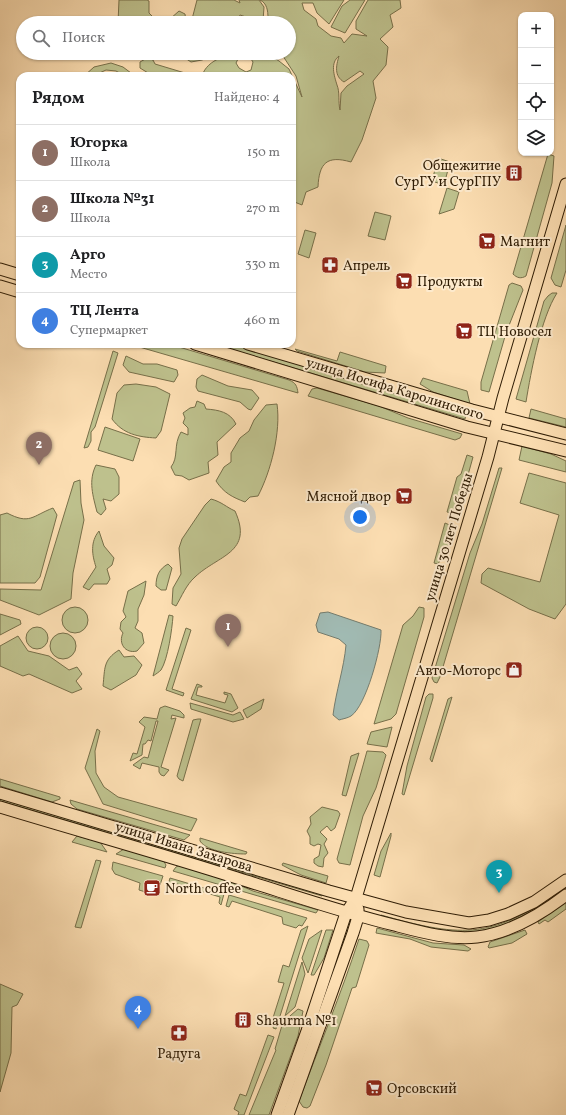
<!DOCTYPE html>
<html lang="ru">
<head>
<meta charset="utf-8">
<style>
  body { margin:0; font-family:Vollkorn,serif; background:#f2f2f2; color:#202124 }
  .controls { position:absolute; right:12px; top:12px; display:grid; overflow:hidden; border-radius:8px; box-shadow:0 1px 3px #0004 }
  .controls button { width:36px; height:36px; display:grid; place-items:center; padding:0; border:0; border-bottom:1px solid #e0e0e0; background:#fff; color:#202124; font:20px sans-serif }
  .you { position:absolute; left:360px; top:517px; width:14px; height:14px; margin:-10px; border:3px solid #fff; border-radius:50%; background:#1a73e8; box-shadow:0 0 0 6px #1a73e833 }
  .badge { display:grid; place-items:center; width:26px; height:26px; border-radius:50%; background:#8f2418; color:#fff; font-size:13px; font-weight:700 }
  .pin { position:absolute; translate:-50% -33px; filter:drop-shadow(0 1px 2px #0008) }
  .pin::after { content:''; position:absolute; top:21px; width:14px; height:12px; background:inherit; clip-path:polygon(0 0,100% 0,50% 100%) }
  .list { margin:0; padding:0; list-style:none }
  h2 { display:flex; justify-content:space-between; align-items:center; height:52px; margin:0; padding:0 16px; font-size:17px }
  h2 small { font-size:13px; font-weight:400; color:#757577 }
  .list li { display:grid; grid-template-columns:26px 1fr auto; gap:12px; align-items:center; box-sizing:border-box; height:56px; padding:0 16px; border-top:1px solid #e0e0e0 }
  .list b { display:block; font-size:15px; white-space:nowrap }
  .list p { margin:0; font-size:13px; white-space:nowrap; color:#757577 }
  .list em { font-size:13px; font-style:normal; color:#757577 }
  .icon { flex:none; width:22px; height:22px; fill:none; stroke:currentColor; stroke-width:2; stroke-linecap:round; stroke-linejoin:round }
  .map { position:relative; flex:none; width:566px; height:1115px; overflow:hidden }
  .search { position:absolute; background:#fff; box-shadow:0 1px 3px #0004; left:16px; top:16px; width:280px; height:44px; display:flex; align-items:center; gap:10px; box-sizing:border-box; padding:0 14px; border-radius:22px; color:#757577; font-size:15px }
  .panel { position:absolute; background:#fff; box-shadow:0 1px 3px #0004; left:16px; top:72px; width:280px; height:276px; border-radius:12px }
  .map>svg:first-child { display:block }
  .green { fill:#bec18d; stroke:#776f49; fill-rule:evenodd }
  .water { fill:#a1bbb4; stroke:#747c6e }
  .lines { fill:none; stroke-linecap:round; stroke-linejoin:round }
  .major-casing { stroke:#301d05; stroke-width:13 }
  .major { stroke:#fcdeb2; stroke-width:11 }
  .labels { text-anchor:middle; stroke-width:4; stroke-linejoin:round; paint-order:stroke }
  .poi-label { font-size:14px; fill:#301d05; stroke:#fdeacd; text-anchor:start }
  .street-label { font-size:14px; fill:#301d05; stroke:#fdeacd }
</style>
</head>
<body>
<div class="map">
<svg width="566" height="1115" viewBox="0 0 566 1115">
  <rect width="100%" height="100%" fill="#fcdeb2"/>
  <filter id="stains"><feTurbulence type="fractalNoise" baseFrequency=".005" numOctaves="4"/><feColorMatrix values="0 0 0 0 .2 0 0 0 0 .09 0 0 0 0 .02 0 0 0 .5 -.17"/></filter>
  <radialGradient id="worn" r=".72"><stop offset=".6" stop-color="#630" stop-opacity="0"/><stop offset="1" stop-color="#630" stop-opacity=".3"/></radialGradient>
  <!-- green -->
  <g class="green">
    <path d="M119,0H147L149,1V13L157,21L170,19L179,11L185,14L186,22L118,23Z"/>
    <path d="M197,0H234L240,3L239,0H259L264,7L263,21L268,18C268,11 267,3 260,0H344L329,24L317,13L313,3H302L304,10L316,19L318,26L331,36L341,38L344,43L352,34L367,36L356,29V21L368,0H400L401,8L390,15L393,27L380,39L388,47L386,65L373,81L376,98L362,140L351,162C327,155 319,163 318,187L306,192L302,205L292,201V76H202C207,59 230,53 246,53L240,55L236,63L239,68L246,72L251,70L253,62L247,53H266L279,61L289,69L302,97L296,76L281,53H289V23H242L249,18L240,15L236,23H191ZM339,56C336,66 334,76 344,82L360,71L364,74L347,86L341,93L340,110C338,102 340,92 337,85C334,75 330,63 339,56Z"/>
    <path d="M350,0H365L345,33L331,27L342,6Z"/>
    <path d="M183,53H221L202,60L191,62L182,56Z"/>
    <path d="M147,58L153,60L155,64L195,76H153L140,68V62Z"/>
    <path d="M111,63L123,67L135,76H125L116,71L106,70L93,76H84L94,67Z"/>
    <path d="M548,154L554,156L552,183L526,276C521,279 517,278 513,274Z"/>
    <path d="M438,158L450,162L444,185L432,181Z"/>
    <path d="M447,188L459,192L454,209L439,214Z"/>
    <path d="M375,212L391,216L385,240L368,236Z"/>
    <path d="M566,225V270L561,287L555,285L551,278Z"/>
    <path d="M305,230L316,233L309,258L298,254Z"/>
    <path d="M512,283L521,286L523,290L506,333L489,392L481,390V382L509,285Z"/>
    <path d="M552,293H557C541,318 531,371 526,402L516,399L544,301L548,296Z"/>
    <path d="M129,344H169L289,380C296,383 297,386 298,393Z"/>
    <path d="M213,344H231L466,414L465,419Z"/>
    <path d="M295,349L337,361L340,352L386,366L385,373L365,372L297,351Z"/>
    <path d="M113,351L118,353L95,427L91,432V441L88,447L84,448Z"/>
    <path d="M126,356L143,364H157L177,370L178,375L174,382L129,372L123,365Z"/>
    <path d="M202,375L228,386L252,390L259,398L251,410L248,409L240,402L198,391L196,387L197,379Z"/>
    <path d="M423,378L467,391L470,404L433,392L420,384Z"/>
    <path d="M136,384L156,387L170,394L161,431L156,438C138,437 123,434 112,419L117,393L124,385Z"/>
    <path d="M317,388L379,406L408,418L462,434L460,438L455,440L308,396L312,389Z"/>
    <path d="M197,401L204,404L206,409C219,410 230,412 236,424L217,442L218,455L208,462L209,473L189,480L182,476L175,475L171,467C179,457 173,445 181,432L188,435V428L183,423L185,418L183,413L190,408L195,407Z"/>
    <path d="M277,404C281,432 271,471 258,496L250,497L245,502C232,497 224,493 216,481L224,467L231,462V453L240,438L249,431L254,420L266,405Z"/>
    <path d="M531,409L566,419V427L529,418Z"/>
    <path d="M105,427L140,439L133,461L98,450Z"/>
    <path d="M522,446L551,454L566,461V472L519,460Z"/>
    <path d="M467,455L473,457L458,511L455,514L447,512L457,477L461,474Z"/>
    <path d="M96,465L115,469L119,477V494L111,501L103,499L106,509L101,515L97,512C93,496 88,481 96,465Z"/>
    <path d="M499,468H502L440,677L437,683L434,682L432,678L470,553L482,524Z"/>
    <path d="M529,473L566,483V604L555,619L529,609L481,583L482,574L488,568L540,582L559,515L520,503Z"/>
    <path d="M80,480L81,503L84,520L73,573L71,599L39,615L0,600V589L41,590L74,482Z"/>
    <path d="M211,499C222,502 226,507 235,511C254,553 218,555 195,577C186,585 182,596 176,606L172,604L173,588L181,574L179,548L182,539L205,505Z"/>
    <path d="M53,508L57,515L40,577L35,583H0V515L7,513C30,525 32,516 53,508Z"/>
    <path d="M445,523L452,526C454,539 445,552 438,564L434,563Z"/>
    <path d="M99,531L104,546L114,558L112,565L107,569L110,579L107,584H94L89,590L83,587L96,567C92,555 90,542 99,531Z"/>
    <path d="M168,564L172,568L166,590H161L156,586C156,576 159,569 168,564Z"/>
    <path d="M146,581L144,595L138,609V621L135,628L142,633L144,643L137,651C125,654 118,643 123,633L120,629L121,622L126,617L123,611L128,591Z"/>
    <circle cx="75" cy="620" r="13"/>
    <path d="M419,607L424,608V617L396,714L391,719L374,724L403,625L413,616Z"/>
    <path d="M0,614L20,620L21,624L0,635Z"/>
    <path d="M169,615L173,616C172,629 168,659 161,670C159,672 156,674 153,676Z"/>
    <circle cx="37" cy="638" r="11"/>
    <path d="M186,628L191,630L172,689L184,693L183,696L166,690Z"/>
    <circle cx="63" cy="646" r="13"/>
    <path d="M18,636L28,651L49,656L69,670L77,667L82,674L76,681L82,689L72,693L29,674L23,676L0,666V646Z"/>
    <path d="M119,650L124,657L134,656L142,665L136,675L111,690L103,686C105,668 103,660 119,650Z"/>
    <path d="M197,684L202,686V687H198L196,695L225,703L228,695L224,694V692L231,694L238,708L232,712L191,699Z"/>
    <path d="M429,694H433V698L404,795L402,794L407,766L426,697Z"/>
    <path d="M452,697L432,762L430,759L448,699Z"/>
    <path d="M264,699L261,709L247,718L243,710Z"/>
    <path d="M190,703L233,715L240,712L244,719L233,722L191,709Z"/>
    <path d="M165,706L180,711L184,715V718L172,715L171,719L176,718L161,767L169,770L164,776L161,775L159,772V767L142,763L140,769L133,765L144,757L148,758L158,721H156L151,741L148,740L145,744H143L142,755L130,761L133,753L137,754L145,727L139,722L144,717L157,719L160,708Z"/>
    <path d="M198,719H201L183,781L179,779L177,776L193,720Z"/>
    <path d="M392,727L387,747L367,744L371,732Z"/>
    <path d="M97,729L100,731L95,751L96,773L104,787L118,797L197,819L191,831L103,804L85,768Z"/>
    <path d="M367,751L383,752L386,755L376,788L363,816L350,865L339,863L337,859Z"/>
    <path d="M359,753L346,796L342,795L351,756Z"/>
    <path d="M0,779L60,797V799L52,802L0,786Z"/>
    <path d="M0,797L323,892L322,896L0,801Z"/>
    <path d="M70,800L190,835L184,840L77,809L71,804Z"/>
    <path d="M322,807L338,811L340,814L335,828L331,831L327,826L320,832L327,839L324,844L328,853L324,858L323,867L318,866L314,863V859L319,856L321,845L318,844L314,846L310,844V837L307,831L311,824L310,817Z"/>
    <path d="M391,833V836L380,877L374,875L381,851Z"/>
    <path d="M77,836L100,842L107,852L72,842Z"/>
    <path d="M200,838L247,852L246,854C234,854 207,852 200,841Z"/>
    <path d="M124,849L163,860L166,865L165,868L116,854Z"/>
    <path d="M96,860L101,861L81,928L75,927Z"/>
    <path d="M113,862L163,876L160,885L152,883L149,893L139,890L140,883L115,874L112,869Z"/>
    <path d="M283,863L328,876L326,883L301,875L282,865Z"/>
    <path d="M180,865L223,878L253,891L318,910L316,913L173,871L176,867Z"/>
    <path d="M170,878L224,894L221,905L219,903L220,897L174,883L172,890L170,889L168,885Z"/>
    <path d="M566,888C563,896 545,904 537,909C475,944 446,933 381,917V915C466,939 492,938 566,888Z"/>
    <path d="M229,895L307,918L302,926L299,925L296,928L283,924L282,917L232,901L229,907L226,906Z"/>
    <path d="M566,902V909L548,922L545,920L539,924L538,922Z"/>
    <path d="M308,926L276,1029L273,1028L275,1022L272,1021L284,983L278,982L283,965L289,967L301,930Z"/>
    <path d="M377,928L433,943L464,945L471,949L468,951L431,947L410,939L376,933Z"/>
    <path d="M322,930L308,973L302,958L309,939Z"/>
    <path d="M326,930H333L324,958L314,975H311Z"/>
    <path d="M525,930L527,934L512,943L489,948L488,947L490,942Z"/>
    <path d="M359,939L367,941L369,945L356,987L352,988L326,1065L310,1106L307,1108L303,1107L299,1101C319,1047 341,994 359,939Z"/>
    <path d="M302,962L305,974L295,1007L285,1016Z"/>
    <path d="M0,984L23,994L17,1005L12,1007L11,1053L0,1092Z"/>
    <path d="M298,1009L303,1011L298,1036L269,1115H249L276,1050L275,1049L283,1022Z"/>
    <path d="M268,1035L274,1037L244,1115H238L239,1112L234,1109L240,1094L246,1096Z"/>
  </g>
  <!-- water -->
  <path class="water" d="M328,612L381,630C382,647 366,706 351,716C348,718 342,719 339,720L333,715C336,691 344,668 346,645L339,639L318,632L316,625L320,613Z"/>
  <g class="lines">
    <!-- major casing -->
    <g class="major-casing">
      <g id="major">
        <path d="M0,269L20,275"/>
        <path d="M0,286L20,292"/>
        <path d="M195,344L467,427L566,451"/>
        <path d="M248,344L472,410L566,434"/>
        <path d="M0,793L329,891L406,912L469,923L489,920L508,914L534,902L566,880"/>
        <path d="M0,807C79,831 159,853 237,878C289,894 341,912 394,925C421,932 449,940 477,937C510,933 540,915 566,895"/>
        <path d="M277,1115L307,1031L346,913L356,898L488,457L503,398L566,184"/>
        <path d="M288,1115L353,933L358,917V909"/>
      </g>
    </g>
    <!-- major -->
    <use href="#major" class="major"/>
  </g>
  <!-- icons -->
  <defs>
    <g id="building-square" transform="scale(0.9)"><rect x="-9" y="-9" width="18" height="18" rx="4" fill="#8f2418" stroke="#fdeacd"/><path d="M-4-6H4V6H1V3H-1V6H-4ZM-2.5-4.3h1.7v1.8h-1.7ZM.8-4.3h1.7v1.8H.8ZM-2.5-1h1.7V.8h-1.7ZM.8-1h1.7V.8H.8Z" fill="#fff"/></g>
    <g id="supermarket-square" transform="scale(0.9)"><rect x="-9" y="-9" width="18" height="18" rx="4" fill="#8f2418" stroke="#fdeacd"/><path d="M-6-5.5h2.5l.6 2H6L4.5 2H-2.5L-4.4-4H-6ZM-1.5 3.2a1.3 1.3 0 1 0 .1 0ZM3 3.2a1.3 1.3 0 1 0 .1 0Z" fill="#fff"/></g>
    <g id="pharmacy-square" transform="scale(0.9)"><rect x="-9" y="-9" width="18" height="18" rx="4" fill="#8f2418" stroke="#fdeacd"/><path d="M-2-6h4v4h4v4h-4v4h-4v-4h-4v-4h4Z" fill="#fff"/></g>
    <g id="shop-square" transform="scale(0.9)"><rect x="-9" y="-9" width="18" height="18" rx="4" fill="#8f2418" stroke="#fdeacd"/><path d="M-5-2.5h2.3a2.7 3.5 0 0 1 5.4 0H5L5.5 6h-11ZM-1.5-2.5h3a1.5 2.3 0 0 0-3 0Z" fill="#fff"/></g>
    <g id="cafe-square" transform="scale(0.9)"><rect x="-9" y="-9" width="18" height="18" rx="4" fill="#8f2418" stroke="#fdeacd"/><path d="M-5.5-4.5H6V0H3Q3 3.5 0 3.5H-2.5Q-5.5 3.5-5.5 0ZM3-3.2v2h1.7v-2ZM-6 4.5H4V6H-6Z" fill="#fff"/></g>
  </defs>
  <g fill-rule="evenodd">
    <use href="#building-square" x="514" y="173"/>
    <use href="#supermarket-square" x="487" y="241"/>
    <use href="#pharmacy-square" x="330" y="265"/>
    <use href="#supermarket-square" x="404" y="281"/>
    <use href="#supermarket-square" x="464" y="331"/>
    <use href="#supermarket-square" x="404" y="496"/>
    <use href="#shop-square" x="514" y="670"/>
    <use href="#cafe-square" x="152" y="888"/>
    <use href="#building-square" x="243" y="1020"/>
    <use href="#pharmacy-square" x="179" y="1033"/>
    <use href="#supermarket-square" x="374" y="1088"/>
  </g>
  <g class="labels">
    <!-- poi labels -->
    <g class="poi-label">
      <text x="501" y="170" text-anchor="end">Общежитие<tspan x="501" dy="16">СурГУ и СурГПУ</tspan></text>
      <text x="500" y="246">Магнит</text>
      <text x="343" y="270">Апрель</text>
      <text x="417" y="286">Продукты</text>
      <text x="477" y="336">ТЦ Новосел</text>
      <text x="391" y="501" text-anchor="end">Мясной двор</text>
      <text x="501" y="675" text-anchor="end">Авто-Моторс</text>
      <text x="165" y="893">North coffee</text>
      <text x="256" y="1025">Shaurma №1</text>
      <text x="179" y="1058" text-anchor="middle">Радуга</text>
      <text x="387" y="1093">Орсовский</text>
    </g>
    <!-- street labels -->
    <g class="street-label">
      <text transform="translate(395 388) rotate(17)" y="5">улица Иосифа Каролинского</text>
      <text transform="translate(448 537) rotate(-73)" y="5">улица 30 лет Победы</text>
      <text transform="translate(184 846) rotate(17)" y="5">улица Ивана Захарова</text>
    </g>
  </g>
  <rect width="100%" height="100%" filter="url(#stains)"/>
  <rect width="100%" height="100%" fill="url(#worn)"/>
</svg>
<div class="controls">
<button>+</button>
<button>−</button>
<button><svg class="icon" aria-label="locate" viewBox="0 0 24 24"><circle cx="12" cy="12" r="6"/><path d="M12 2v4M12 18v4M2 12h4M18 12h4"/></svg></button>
<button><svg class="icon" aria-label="layers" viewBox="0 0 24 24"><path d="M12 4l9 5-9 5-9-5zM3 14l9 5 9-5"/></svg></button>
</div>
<div class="you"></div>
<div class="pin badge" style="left:228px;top:647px;background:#8d6e63">1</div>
<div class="pin badge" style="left:39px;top:465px;background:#8d6e63">2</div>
<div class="pin badge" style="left:499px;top:893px;background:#0f9aa8">3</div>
<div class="pin badge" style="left:138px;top:1029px;background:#3f7fe0">4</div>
<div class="search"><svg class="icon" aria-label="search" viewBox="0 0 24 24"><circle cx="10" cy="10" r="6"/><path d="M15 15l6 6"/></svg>Поиск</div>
<section class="panel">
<h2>Рядом<small>Найдено: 4</small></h2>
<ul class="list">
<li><span class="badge" style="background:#8d6e63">1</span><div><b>Югорка</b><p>Школа</p></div><em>150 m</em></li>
<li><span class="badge" style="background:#8d6e63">2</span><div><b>Школа №31</b><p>Школа</p></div><em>270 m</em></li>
<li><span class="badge" style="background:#0f9aa8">3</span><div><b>Арго</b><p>Место</p></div><em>330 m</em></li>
<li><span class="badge" style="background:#3f7fe0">4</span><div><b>ТЦ Лента</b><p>Супермаркет</p></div><em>460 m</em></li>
</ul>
</section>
</div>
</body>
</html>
